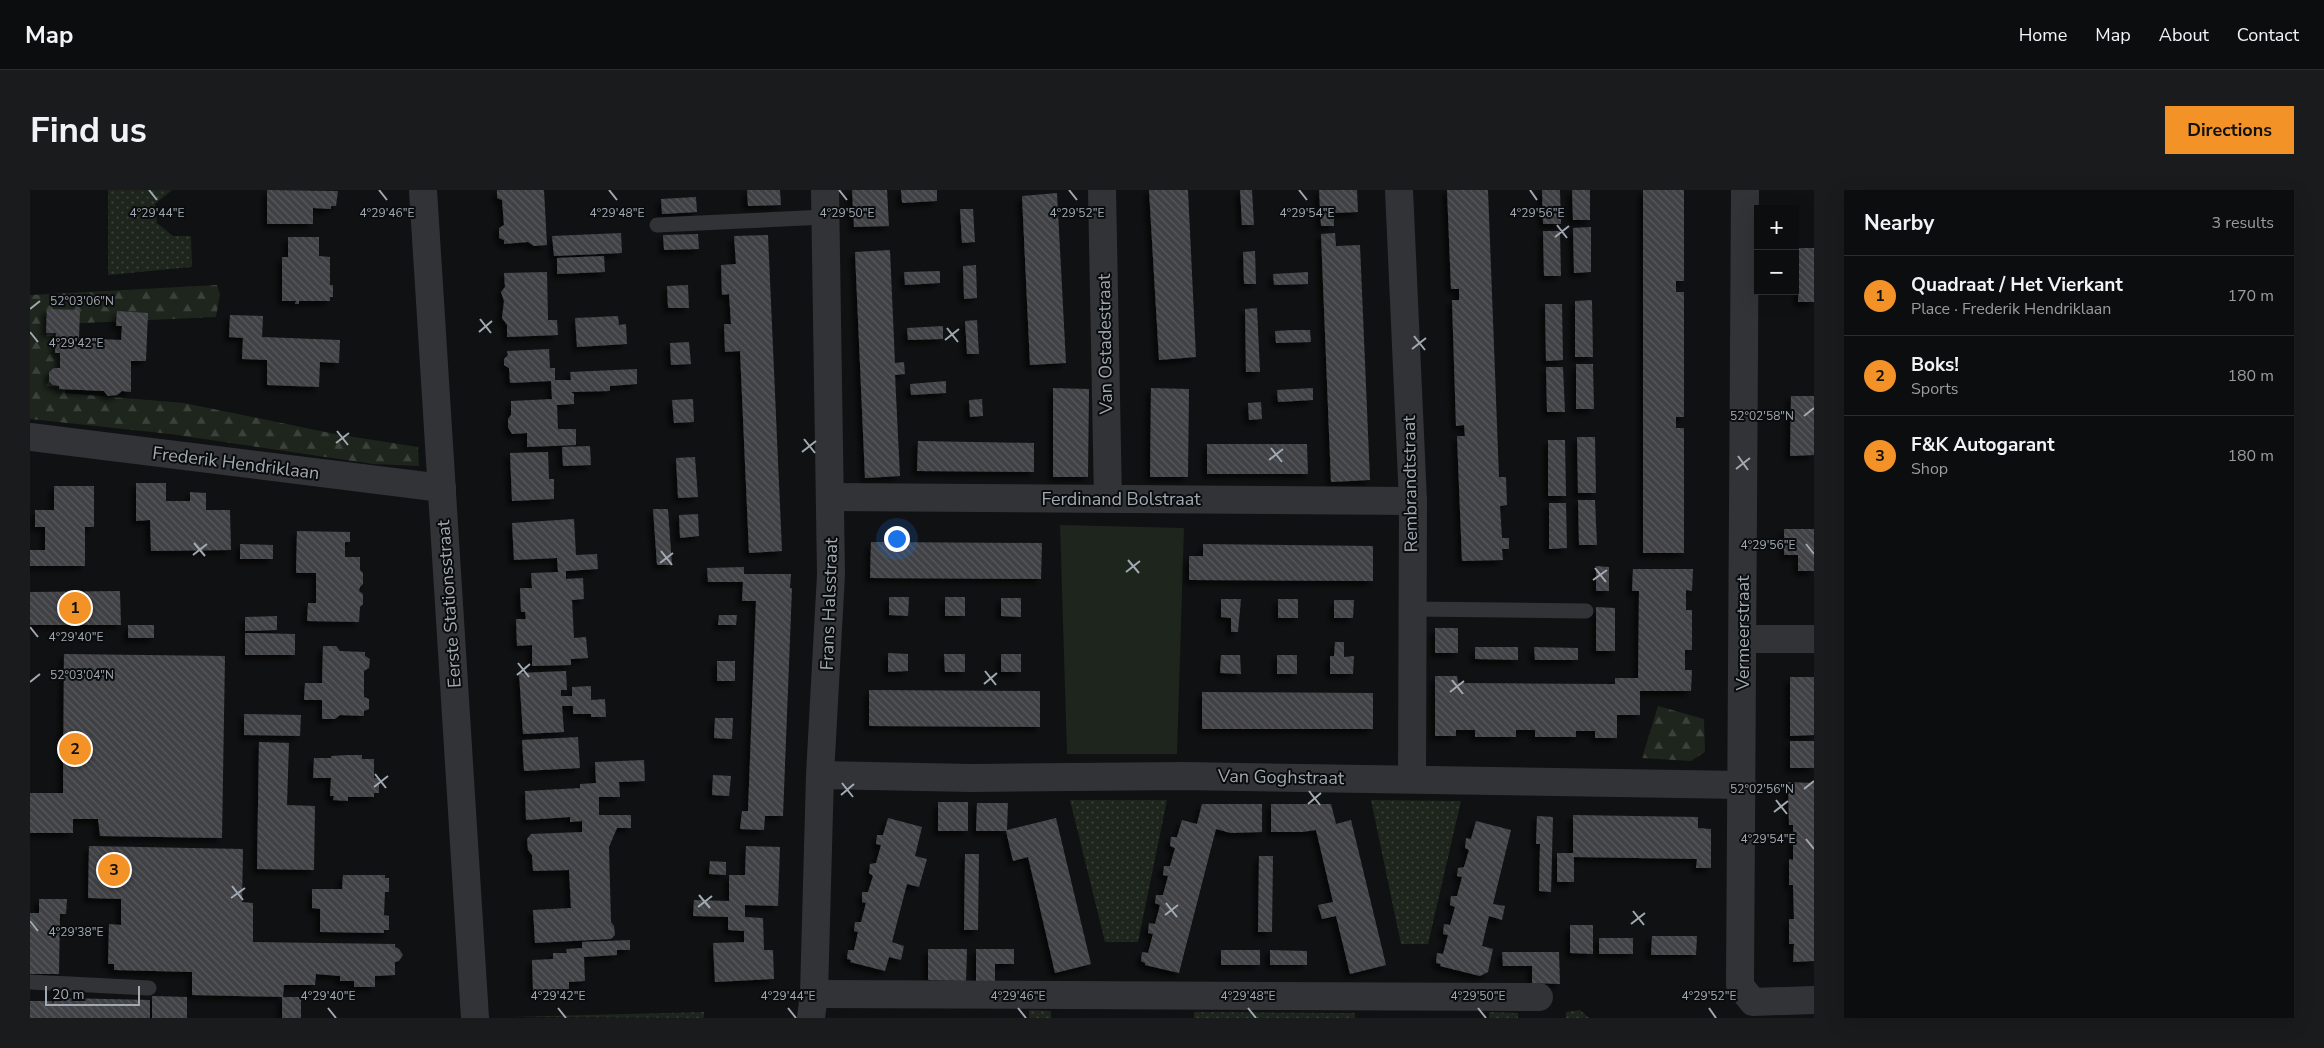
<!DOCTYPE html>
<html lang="en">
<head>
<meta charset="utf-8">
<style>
  body { margin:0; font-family:"Nunito Sans",sans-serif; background:#1a1b1c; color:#f1f3f6 }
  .controls { position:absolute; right:15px; top:15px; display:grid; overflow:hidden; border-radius:0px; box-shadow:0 5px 20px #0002 }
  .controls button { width:45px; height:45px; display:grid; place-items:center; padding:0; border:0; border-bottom:1px solid #2c2d2e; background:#0c0d0e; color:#f1f3f6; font:25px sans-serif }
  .scale { position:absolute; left:15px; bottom:12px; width:95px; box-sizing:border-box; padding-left:5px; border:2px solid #a1a9b3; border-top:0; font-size:14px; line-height:18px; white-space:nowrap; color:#a1a9b3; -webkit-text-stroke:4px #0b0c0d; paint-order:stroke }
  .you { position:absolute; left:866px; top:348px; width:18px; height:18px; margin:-12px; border:4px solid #fff; border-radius:50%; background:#1a73e8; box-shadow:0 0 0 8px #1a73e833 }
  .badge { display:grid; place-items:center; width:32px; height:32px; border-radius:50%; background:#f39327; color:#111; font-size:16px; font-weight:700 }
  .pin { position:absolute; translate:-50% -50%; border:2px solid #fff; box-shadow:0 1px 5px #0006 }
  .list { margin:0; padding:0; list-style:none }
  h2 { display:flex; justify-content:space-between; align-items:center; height:65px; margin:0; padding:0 20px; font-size:21px }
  h2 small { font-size:16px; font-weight:400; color:#9a9c9e }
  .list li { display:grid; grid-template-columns:32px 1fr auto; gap:15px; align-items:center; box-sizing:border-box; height:80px; padding:0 20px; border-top:1px solid #2c2d2e }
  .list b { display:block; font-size:19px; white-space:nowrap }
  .list p { margin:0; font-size:16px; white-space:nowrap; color:#9a9c9e }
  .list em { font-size:16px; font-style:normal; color:#9a9c9e }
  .map { position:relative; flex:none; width:1784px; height:828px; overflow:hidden; border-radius:0px }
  header { display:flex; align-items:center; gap:30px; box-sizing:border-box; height:70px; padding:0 25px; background:#0c0d0e; border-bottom:1px solid #2c2d2e }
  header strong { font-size:24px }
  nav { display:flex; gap:28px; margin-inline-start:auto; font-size:18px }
  .intro { display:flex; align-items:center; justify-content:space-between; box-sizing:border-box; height:120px; padding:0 30px }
  h1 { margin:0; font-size:35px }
  .button { padding:12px 22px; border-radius:0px; background:#f39327; color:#111; font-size:18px; font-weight:700 }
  main { display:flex; gap:30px; padding:0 30px }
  aside { flex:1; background:#0c0d0e; border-radius:0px; box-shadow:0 5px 20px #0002 }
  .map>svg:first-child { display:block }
  .grass { fill:url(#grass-dots) }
  .forest { fill:url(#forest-firs) }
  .park { fill:#1d251d }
  .building { fill:url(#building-back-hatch); filter:url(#shadow) }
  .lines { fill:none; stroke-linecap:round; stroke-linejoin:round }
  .lane { stroke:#313337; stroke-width:15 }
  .street { stroke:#313337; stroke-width:28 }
  .ticks { fill:none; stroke:#a1a9b3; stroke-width:2 }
  .labels { text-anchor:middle; stroke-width:4; stroke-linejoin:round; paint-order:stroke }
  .street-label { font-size:18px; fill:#a1a9b3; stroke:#0b0c0d }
  .ticks-label { font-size:12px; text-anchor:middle; fill:#a1a9b3; stroke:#0b0c0d; stroke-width:4; stroke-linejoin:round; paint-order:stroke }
</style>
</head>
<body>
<header>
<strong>Map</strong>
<nav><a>Home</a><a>Map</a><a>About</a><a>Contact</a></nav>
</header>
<div class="intro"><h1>Find us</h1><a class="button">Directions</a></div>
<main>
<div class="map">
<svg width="1784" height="828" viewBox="0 0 1784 828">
  <defs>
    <pattern id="grass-dots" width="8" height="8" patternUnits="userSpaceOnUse" patternTransform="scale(1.25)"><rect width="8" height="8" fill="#1d251d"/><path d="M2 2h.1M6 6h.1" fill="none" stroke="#3b423b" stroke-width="1.8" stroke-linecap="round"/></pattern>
    <pattern id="forest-firs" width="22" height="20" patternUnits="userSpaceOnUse" patternTransform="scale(1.25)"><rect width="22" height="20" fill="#1d251d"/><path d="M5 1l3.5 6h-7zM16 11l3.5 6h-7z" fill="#3b423b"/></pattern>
    <pattern id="building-back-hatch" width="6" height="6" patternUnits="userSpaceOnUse" patternTransform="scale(1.25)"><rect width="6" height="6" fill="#3f4145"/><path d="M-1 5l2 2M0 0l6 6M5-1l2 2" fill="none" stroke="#585a5d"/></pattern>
    <filter id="shadow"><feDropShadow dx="-4.5" dy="4.5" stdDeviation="2.5" flood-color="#0009"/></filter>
  </defs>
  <rect width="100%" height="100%" fill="#101112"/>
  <!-- grass -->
  <g class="grass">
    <path d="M78,0H142L125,14L127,33L143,46H161L162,77L78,85Z"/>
    <path d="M1040,610H1137L1108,752H1075Z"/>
    <path d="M1341,610L1431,611L1398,754H1371Z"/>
    <path d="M999,820L1021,821V828H999Z"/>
    <path d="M1550,820L1559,828H1536V822Z"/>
    <path d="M674,822V828L480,827Z"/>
    <path d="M1164,822L1325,823V828H1164Z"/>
    <path d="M1459,822L1488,823V828H1459Z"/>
  </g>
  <!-- forest -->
  <g class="forest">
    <path d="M187,95L190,104L186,127L31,134L35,203L154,213L305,244L388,257L389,276L343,274L140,244L0,229V105Z"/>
    <path d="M1628,516L1674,529L1675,562L1661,571L1612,568Z"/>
  </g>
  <!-- park -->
  <path class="park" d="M1030,335L1154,338L1147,564H1037Z"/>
  <!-- building -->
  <g class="building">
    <path d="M237,0L308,1L306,16H301V19L283,18V34H237Z"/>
    <path d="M467,0H514L517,55L504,56L498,52L474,54V50L469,48V38L474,35L472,10L467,8Z"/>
    <path d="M717,0H750L751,15L718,16Z"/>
    <path d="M822,0H857L859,36L824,37Z"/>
    <path d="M871,0H907V11L872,13Z"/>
    <path d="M1119,0H1158L1166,167L1129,170Z"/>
    <path d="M1210,0H1222L1224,35H1212Z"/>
    <path d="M1289,0H1327L1328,22L1304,23V36H1291Z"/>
    <path d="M1417,0H1458L1469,287H1476L1477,315L1470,316L1472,348H1479V359H1472L1473,370L1432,371L1427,246H1435L1434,235L1426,236L1422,110H1429V99H1421Z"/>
    <path d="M1512,0H1530L1531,34H1513Z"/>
    <path d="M1542,0H1560V30H1543Z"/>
    <path d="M1613,0H1654V91H1646V102H1654V227H1646V238H1654V363H1613Z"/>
    <path d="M1027,3L1036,173L1000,175L992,6Z"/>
    <path d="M666,7L667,22L632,24L631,9Z"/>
    <path d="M930,19H943L945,52L932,53Z"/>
    <path d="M1561,37V82L1544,83L1543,38Z"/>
    <path d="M1513,41H1530L1531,86H1514Z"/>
    <path d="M591,43L592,63L524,66L522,46Z"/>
    <path d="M1305,43L1306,56L1330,55L1340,290L1301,292L1291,44Z"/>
    <path d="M668,44L669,59L634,60L633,45Z"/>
    <path d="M738,45L752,361L719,363L710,161L695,162L694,134H701L699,104L692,105L691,75L706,74L704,46Z"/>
    <path d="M258,47H289V66L300,67V95H303V107H300V111H269V114H265L266,111H252V67H258Z"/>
    <rect x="1768" y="58" width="16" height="54"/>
    <path d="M860,60L865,173L874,172L875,184L865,185L870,286L835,288L825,62Z"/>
    <path d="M1225,61L1226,94H1214L1213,62Z"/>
    <path d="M574,66L575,82L527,84V68Z"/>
    <path d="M946,75L947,108L934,109L933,76Z"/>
    <path d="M910,81V93L875,95L874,82Z"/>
    <path d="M517,82L518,130H527L528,145L477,147V135L472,128L474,111L471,102L475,97L474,83Z"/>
    <path d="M1278,82V94L1244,95L1243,84Z"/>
    <path d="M658,95L659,118H638L637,96Z"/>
    <path d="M1562,110L1563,167H1545V111Z"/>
    <path d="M1515,114H1532L1533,170L1516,171Z"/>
    <path d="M1227,118L1230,182H1216L1215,119Z"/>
    <path d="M17,119L50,120L49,148L91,150L92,136H86L87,121L118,123L116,171H101V202L92,201L87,205L78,206L74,201L29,199V196L23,195L19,191V182L24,178H30V163H25L26,143H16Z"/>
    <path d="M200,125L233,126L232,147L310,150L309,173L290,172L289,197L237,195V170L212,169L213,148L199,147Z"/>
    <path d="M588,126L589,135L596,134L597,154L547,157L545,128Z"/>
    <path d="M947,130L949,164H937L935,131Z"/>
    <path d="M913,136V149L878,150L877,138Z"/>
    <path d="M1263,140H1280L1281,152L1246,153L1245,141Z"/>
    <path d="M659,152L661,174L641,175L640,153Z"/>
    <path d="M519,159L520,178H525V190H541L540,182L607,179V194L580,196V201L541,202L544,204V214L527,215L528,239H546V255L497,257V243L482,244L478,237V229L481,225V211L522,209L521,191L480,193L479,178L474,175V169L478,165L477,161Z"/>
    <path d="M1546,174H1563L1564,219H1546Z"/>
    <path d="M1516,177H1533L1535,222H1517Z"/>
    <path d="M916,191V203L881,205L880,194Z"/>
    <path d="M1023,198L1059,199L1058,287H1023Z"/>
    <path d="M1121,198L1159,199L1158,287H1120Z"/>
    <path d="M1283,198V210L1248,212L1247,200Z"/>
    <path d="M1761,206H1784V265L1760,266Z"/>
    <path d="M663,209L664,232L644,233L642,210Z"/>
    <path d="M952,209L953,226L940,227L939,210Z"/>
    <path d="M1231,212L1232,229L1219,230L1218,213Z"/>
    <path d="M1547,247H1565L1566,303H1548Z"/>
    <path d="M1518,250H1535L1536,306H1518Z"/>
    <path d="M888,251L1004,253V282L887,281Z"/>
    <path d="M1177,254H1277L1278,284H1177Z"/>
    <path d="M560,256L561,275L533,276L532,257Z"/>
    <path d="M518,262L519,289H524V309L482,311L480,263Z"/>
    <path d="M665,267L668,307L648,308L646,268Z"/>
    <path d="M106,293H136V311H160V302L176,303V320H200L201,360L121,361L120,330L106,331Z"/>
    <path d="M24,296H64V337H55V376H0V360H15V337H5V320H24Z"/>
    <path d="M1548,310H1565L1567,355H1549Z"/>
    <path d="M1519,313H1536L1537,358L1519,359Z"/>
    <path d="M623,319H638L642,375H627Z"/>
    <path d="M668,324L669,346L650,348L649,325Z"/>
    <path d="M544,329L546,365L567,364L568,379L536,381V389L553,388L554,409L542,410L544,448L556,447L558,468L541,469V475L502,476V455L487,456L486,429H496L495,422H491L490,398H502L501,383L528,382L527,368L484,370L482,333Z"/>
    <path d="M1754,339H1784V381H1768V365H1754Z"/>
    <path d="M267,341L320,342V352H315V367H330V380L333,383V394L330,397L329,401L333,404V414L330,417L329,432L277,431L278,413H286V383H266Z"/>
    <path d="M841,352L1012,353L1011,389L840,388Z"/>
    <path d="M210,354L243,355V369H210Z"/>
    <path d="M1173,354L1343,356V391L1159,390V366H1173Z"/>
    <path d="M1566,376L1579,377V401H1566Z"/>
    <path d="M714,377V384H761L760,398H762L753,626H735L734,640L710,639L712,621H718L726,411H712L713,392H678L677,378Z"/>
    <path d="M1603,379H1663L1662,401L1656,400V420H1662V460H1655V480H1662L1661,501H1610V525H1587V548H1565V541H1546V547H1505V540H1486V547H1445V540H1426V546H1405V486H1427L1428,493L1585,494V488H1608L1609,401H1602Z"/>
    <path d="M90,401L91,435H0V402Z"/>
    <path d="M859,407H879L878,426L859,425Z"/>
    <rect x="915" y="407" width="20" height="19"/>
    <path d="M971,408H991V427L971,426Z"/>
    <path d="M1191,409H1211L1208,442H1201V428L1191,427Z"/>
    <rect x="1248" y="409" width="20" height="19"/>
    <path d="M1304,410H1324L1323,428H1304Z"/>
    <path d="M1566,417L1585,418V461H1566Z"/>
    <path d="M689,425H707L706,435H688Z"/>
    <path d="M247,426V440L215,441V427Z"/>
    <rect x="98" y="435" width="26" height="13"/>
    <rect x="1405" y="438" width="23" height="25"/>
    <path d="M215,443L265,444V465H215Z"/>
    <path d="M1305,452H1314V467L1324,466L1323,484H1300V466H1304Z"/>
    <path d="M293,456H306L310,461L335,462V466L340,469L339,478L334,481V507L339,509V519L334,521V526L310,525L305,529H292V510H274L275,493H292Z"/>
    <path d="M1445,457H1488V470L1445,469Z"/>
    <path d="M1504,457L1548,458V470H1505Z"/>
    <path d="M858,463L878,464V481L858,482Z"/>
    <path d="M34,464L195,466L192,648L70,646L68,629H43V643H0V603H33Z"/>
    <path d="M914,464H935V482H915Z"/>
    <rect x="971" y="464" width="20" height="18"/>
    <path d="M1191,465H1210L1211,484L1190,483Z"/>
    <rect x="1247" y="465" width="20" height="19"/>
    <rect x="687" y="471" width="18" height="20"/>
    <path d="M536,481L537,500H531V506H542V497L561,496V510L575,509L576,527H561V524H543V516H532L534,542L493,544L489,483Z"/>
    <path d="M1760,487H1784V545L1760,546Z"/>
    <path d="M839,500L1010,501V537L839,536Z"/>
    <path d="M1172,502L1343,503V539H1172Z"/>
    <path d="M214,524L271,525L270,546L214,545Z"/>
    <path d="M685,528H703L702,549L684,548Z"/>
    <path d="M548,547L550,578L494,581L492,550Z"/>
    <rect x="1760" y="551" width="24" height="27"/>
    <path d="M229,552L259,553L257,615L285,616L284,680L227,679Z"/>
    <path d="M317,565H332V569H344V588H349V603H344V607H318V611L303,610L304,606H300L301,588H283L284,568H301V566Z"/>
    <path d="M614,570L615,591L589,592L590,607H569V625H601V638H587L579,657L581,732L584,736L585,745L581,749L505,753L503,720L541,718L539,680L503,681L502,665L498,660L497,649L501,644L552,642V631L540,632V627L496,630L495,601L550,598V594L566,593L565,572Z"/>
    <path d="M683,585L701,586L699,606L682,605Z"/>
    <path d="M1758,592L1784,593V771L1763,772L1764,754H1759V729H1764L1763,695H1759V669L1763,670V635H1759Z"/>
    <rect x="908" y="612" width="30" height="29"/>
    <path d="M947,613H978L977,640L1026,628L1061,774L1025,783L998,667L983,671L976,641H946Z"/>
    <path d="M1172,614H1232V642L1201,643L1186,639L1149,783L1115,775V773L1111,771L1112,762L1118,763L1123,744L1118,743L1119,733L1125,734L1130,715L1125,713L1126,705H1133L1138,686L1133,685L1134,676H1140L1145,658L1140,656L1141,647H1147L1152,630L1167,634Z"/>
    <path d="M1241,614H1301L1306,634L1321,630L1356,775L1320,784L1306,726L1292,729L1288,715L1303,712L1286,640L1272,642H1241Z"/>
    <path d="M1543,625L1668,627V638L1681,639V678H1666L1667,669L1544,667V692H1527V663H1543Z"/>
    <path d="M1507,626L1523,627L1521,702L1509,701L1510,654H1506Z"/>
    <path d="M858,628L892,637L885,666L897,669L889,697L877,694L862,752L874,756L871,770L859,767L855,781L820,772L821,770L817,769L818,760H824L828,742L824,741L825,732H831L836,713L832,712V702H838L843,686L839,683L840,674L846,673L851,655L846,654L847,645H853Z"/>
    <path d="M1446,631L1481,640L1463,714L1475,716L1472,730L1459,726L1452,756L1463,759L1458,782L1450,786L1410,776L1411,774L1406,773L1407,763L1413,764L1418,745L1413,744L1414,734L1420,735L1425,717L1420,715L1421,706H1427L1432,687L1427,686L1428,678L1434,677L1439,660L1435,658L1436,648L1441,649Z"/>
    <path d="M59,656L213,659L212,712L223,713V752L365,754V757L369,759L373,765L369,771L365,772V785L345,786V797H324V791H310V786L286,784L285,795H254L253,807H271V828H252V807H253L162,805V782L84,780V774H78L79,734L91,735V709L58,708Z"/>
    <path d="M716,656L750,657L748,716L715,715V727L733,728L734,760H743L744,789L685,792L683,753L714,752V741L698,740V727L663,726L664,710L699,711V685H715Z"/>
    <path d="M935,664H949L948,740H934Z"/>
    <path d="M1229,666H1243L1242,742H1228Z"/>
    <path d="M680,671L696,672V685L679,684Z"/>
    <path d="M313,685H355V688H359V702H355L354,725L359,726V740H354V743L290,742V719L282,718V699H312Z"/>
    <path d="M9,709H37L36,724H30L29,784H0V723H9Z"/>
    <path d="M1540,735H1563V764L1540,763Z"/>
    <path d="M1622,746H1667L1666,765H1621Z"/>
    <rect x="1569" y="748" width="34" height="16"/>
    <path d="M600,750V760H587V765L554,767L555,791L539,792V799L503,800L502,770L523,769V763H537L536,759L552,758V752Z"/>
    <path d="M898,759H937L936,791L898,790Z"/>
    <path d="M946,759H984V774H965V791H946Z"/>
    <rect x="1191" y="760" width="39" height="15"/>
    <path d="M1240,760L1277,761V775H1240Z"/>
    <path d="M1472,762H1529L1530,794L1502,793V776H1473Z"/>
    <path d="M122,806L157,807V828H122Z"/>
    <path d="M32,808L120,810V828H0V811H32Z"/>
  </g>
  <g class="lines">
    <!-- lane -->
    <g class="lane">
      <path d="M627,35L795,27"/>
      <path d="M1382,419L1556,421"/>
      <path d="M0,792L119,798"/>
    </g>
    <!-- street -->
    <g class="street">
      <path d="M393,0L445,828"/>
      <path d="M1072,0L1078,309"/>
      <path d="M1369,0L1383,311L1382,589"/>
      <path d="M1715,0L1710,796L1723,812L1784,810"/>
      <path d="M0,247L412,298"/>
      <path d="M800,307L1383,311"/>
      <path d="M1713,449H1784"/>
      <path d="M790,585L942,588L1153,586L1712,595"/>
      <path d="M784,804L1509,807"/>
      <path d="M781,828L784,804L790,585L801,384L795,0"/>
    </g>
  </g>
  <!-- ticks -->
  <path class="ticks" d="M119,0L127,10M349,0L357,10M579,0L587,10M809,0L817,10M1039,0L1047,10M1269,0L1277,10M1500,0L1507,10M1527,35L1537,48M1525,47L1539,36M0,119L10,111M450,129L461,143M917,138L928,152M0,142L8,152M449,142L462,131M1384,146L1395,160M915,150L929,139M1382,159L1396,148M1774,226L1784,218M307,241L318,255M774,249L785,263M306,253L319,243M1241,258L1252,272M772,262L786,251M1708,266L1718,280M1239,270L1253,259M1706,279L1720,268M164,353L175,366M1776,354L1784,364M631,361L642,375M163,365L177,354M1098,370L1109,383M630,373L643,363M1565,378L1576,392M1096,382L1110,371M1563,390L1577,380M0,437L8,447M488,473L499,487M955,481L966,495M487,485L500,474M1422,490L1433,504M0,492L10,484M954,494L967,483M1420,502L1434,491M345,584L356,598M812,593L823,607M344,597L358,586M1774,599L1784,591M1279,601L1290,615M811,605L824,594M1746,610L1757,624M1278,614L1291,603M1744,622L1758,611M1776,649L1784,659M202,696L213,710M669,705L680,718M201,708L215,698M1136,713L1147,727M668,717L682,706M1603,721L1614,735M1135,725L1148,715M0,731L8,741M1601,734L1615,723M298,818L306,828M528,818L536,828M758,818L766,828M988,818L996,828M1218,818L1226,828M1448,818L1456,828M1679,818L1686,828"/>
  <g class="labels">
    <!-- street labels -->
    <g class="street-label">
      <text transform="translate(1075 154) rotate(-91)" y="6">Van Ostadestraat</text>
      <text transform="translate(206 273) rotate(7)" y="6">Frederik Hendriklaan</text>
      <text transform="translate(1380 294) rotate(-91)" y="6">Rembrandtstraat</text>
      <text x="1091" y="315">Ferdinand Bolstraat</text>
      <text transform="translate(419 414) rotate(-94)" y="6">Eerste Stationsstraat</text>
      <text transform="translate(799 414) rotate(-88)" y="6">Frans Halsstraat</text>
      <text transform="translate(1713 443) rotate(-90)" y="6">Vermeerstraat</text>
      <text transform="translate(1251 587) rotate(1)" y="6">Van Goghstraat</text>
    </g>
  </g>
  <g class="ticks-label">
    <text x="817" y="27">4°29'50"E</text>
    <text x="127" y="27">4°29'44"E</text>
    <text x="357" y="27">4°29'46"E</text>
    <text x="587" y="27">4°29'48"E</text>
    <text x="1047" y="27">4°29'52"E</text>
    <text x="1277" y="27">4°29'54"E</text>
    <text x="1507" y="27">4°29'56"E</text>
    <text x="52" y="115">52°03'06"N</text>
    <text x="46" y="157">4°29'42"E</text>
    <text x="1732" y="230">52°02'58"N</text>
    <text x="1738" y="359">4°29'56"E</text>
    <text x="46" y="451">4°29'40"E</text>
    <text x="52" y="489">52°03'04"N</text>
    <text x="1732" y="603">52°02'56"N</text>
    <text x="1738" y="653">4°29'54"E</text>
    <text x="46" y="746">4°29'38"E</text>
    <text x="298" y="810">4°29'40"E</text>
    <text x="528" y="810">4°29'42"E</text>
    <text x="758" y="810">4°29'44"E</text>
    <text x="988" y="810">4°29'46"E</text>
    <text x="1218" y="810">4°29'48"E</text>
    <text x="1448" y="810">4°29'50"E</text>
    <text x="1679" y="810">4°29'52"E</text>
  </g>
</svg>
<div class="controls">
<button>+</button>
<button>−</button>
</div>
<div class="scale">20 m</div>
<div class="you"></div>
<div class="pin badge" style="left:45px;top:418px">1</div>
<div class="pin badge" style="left:45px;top:559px">2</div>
<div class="pin badge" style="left:84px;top:680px">3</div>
</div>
<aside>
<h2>Nearby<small>3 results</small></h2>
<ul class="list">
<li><span class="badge">1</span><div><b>Quadraat / Het Vierkant</b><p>Place · Frederik Hendriklaan</p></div><em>170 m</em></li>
<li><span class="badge">2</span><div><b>Boks!</b><p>Sports</p></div><em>180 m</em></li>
<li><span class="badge">3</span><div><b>F&amp;K Autogarant</b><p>Shop</p></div><em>180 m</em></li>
</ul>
</aside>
</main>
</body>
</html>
